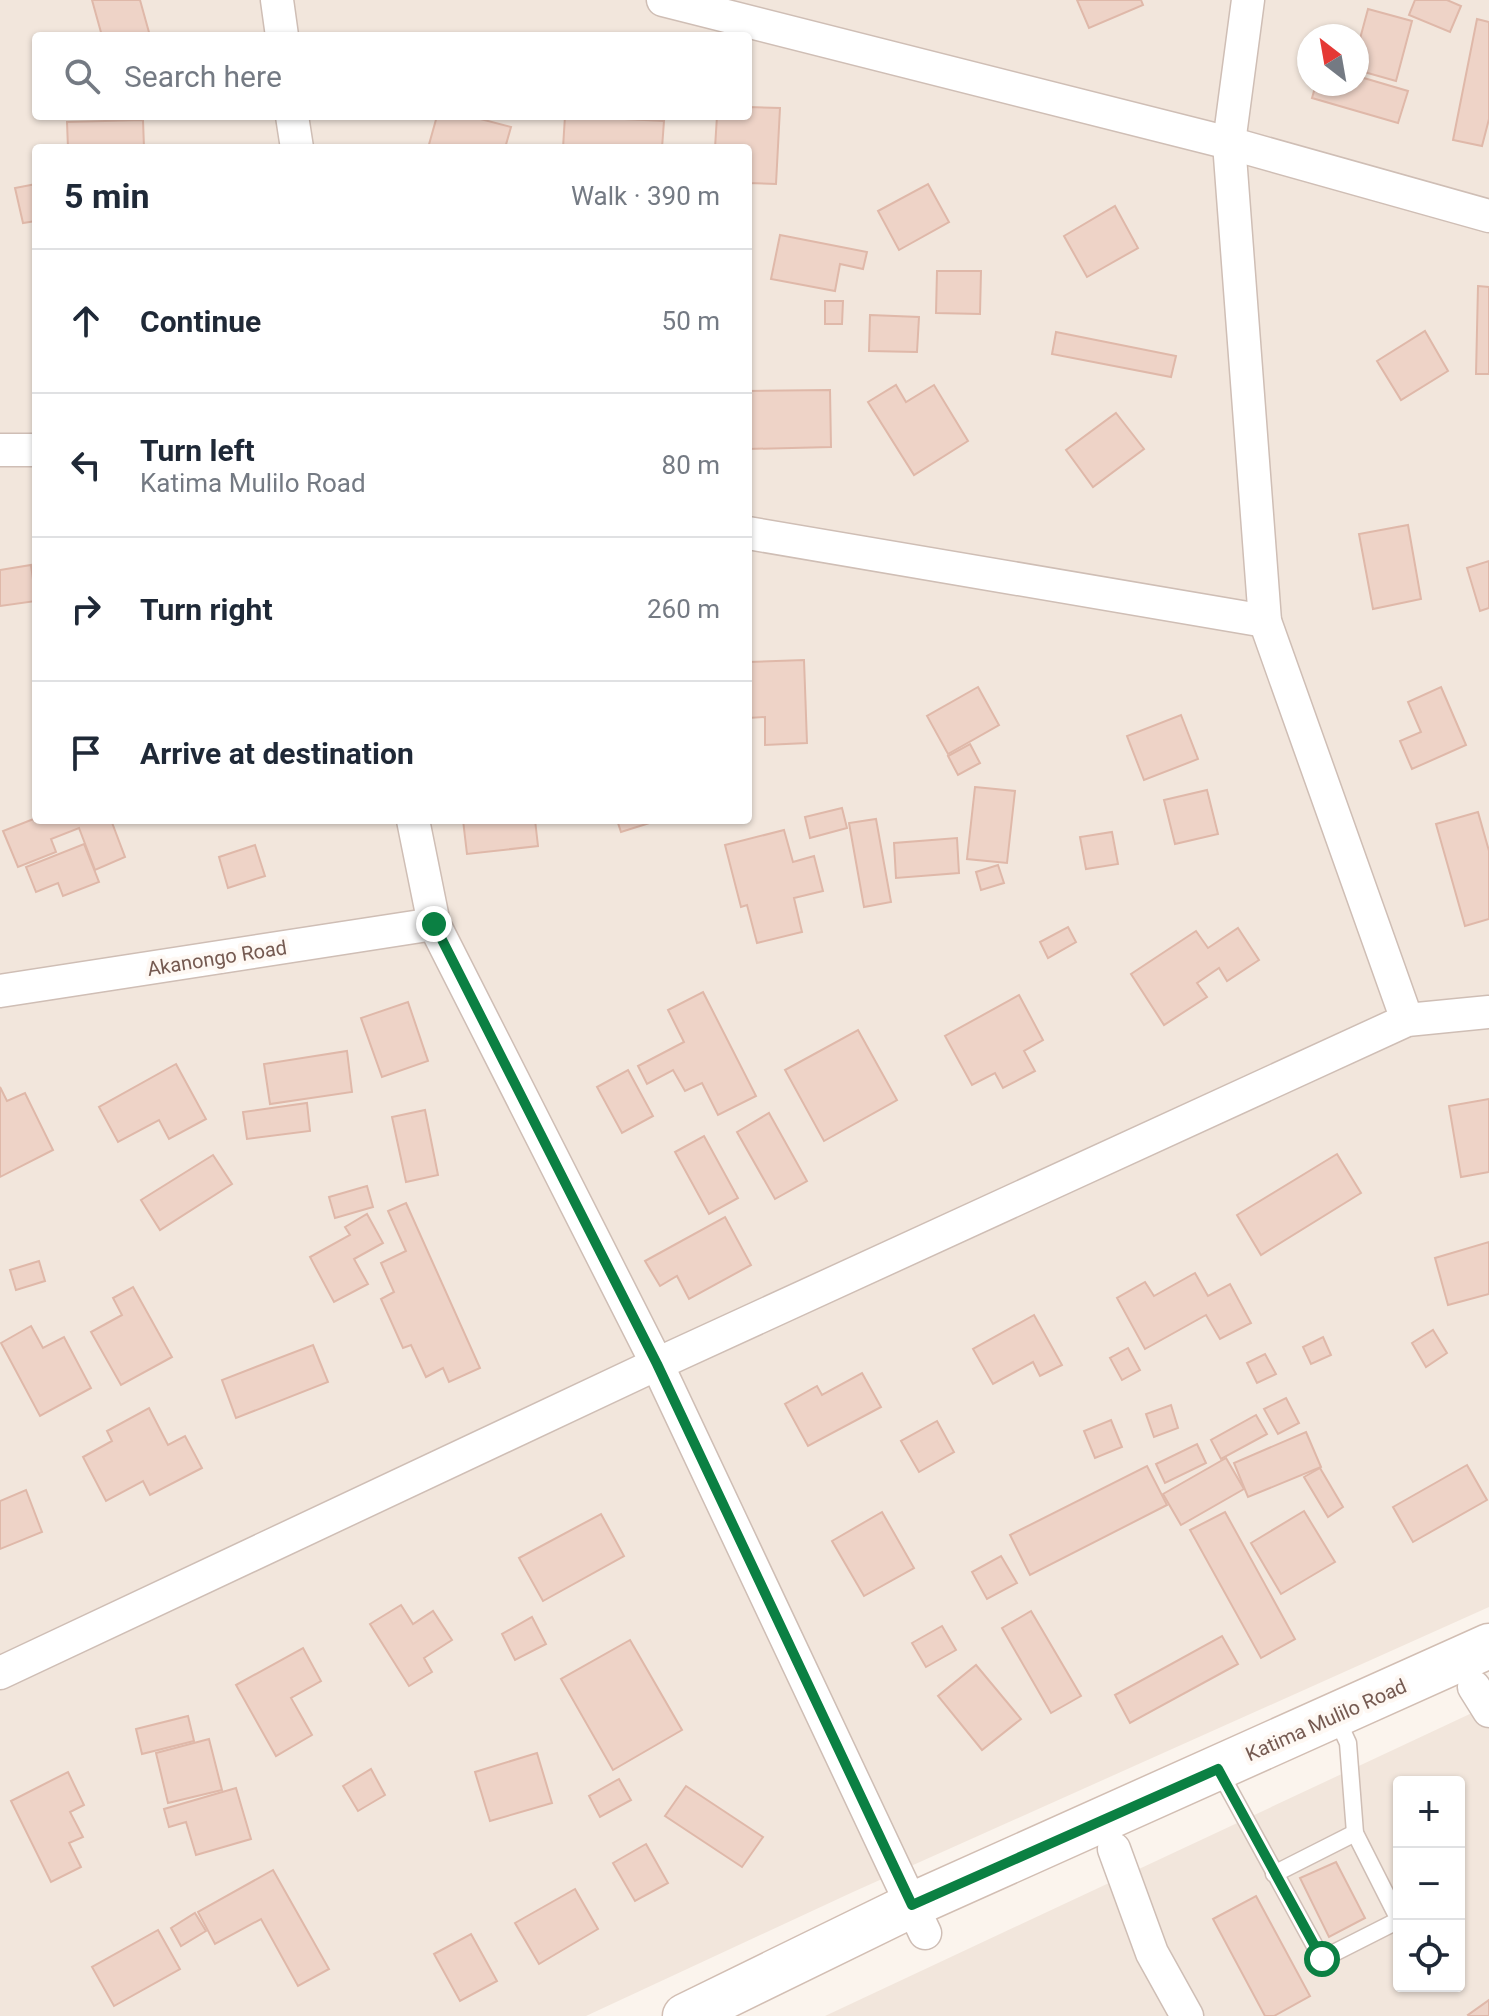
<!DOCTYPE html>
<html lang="en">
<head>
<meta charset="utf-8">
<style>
  body { margin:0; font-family:Roboto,sans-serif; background:#f6f6f7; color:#1f2937 }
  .controls { position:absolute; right:24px; bottom:24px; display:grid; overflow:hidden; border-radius:8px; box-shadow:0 2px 6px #0004 }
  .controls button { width:72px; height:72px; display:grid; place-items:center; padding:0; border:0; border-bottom:2px solid #e0e1e3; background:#fff; color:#1f2937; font:40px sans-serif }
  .compass { position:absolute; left:1297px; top:24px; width:72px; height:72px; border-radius:50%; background:#fff; box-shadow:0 2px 6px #0004; rotate:329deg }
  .stop { position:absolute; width:24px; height:24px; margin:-18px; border:6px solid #0b8043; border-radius:50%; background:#fff }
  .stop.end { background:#0b8043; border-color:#fff; box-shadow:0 2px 8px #0008 }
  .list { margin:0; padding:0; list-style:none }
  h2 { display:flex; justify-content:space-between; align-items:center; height:104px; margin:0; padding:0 32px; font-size:34px }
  h2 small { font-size:26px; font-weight:400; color:#747a83 }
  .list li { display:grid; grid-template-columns:52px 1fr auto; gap:24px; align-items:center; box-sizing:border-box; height:144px; padding:0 32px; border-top:2px solid #e0e1e3 }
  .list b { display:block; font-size:30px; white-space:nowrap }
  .list p { margin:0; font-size:26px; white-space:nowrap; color:#747a83 }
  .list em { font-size:26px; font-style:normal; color:#747a83 }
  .icon { flex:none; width:44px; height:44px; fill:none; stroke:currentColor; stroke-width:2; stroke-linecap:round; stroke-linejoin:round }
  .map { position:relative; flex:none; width:1489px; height:2016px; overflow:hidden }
  .search { position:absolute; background:#fff; box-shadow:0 2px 6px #0004; left:32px; top:32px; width:720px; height:88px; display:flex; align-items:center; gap:20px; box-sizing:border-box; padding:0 28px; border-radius:8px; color:#747a83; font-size:30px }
  .panel { position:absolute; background:#fff; box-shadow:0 2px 6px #0004; left:32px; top:144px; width:720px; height:680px; border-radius:8px }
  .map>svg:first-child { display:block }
  .residential { fill:#f2e6dc; fill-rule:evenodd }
  .building { fill:#eed3c7; stroke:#dfb8a9; stroke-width:2 }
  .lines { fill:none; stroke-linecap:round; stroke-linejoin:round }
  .lane-casing { stroke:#cfbeb5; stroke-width:19 }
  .street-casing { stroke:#cfbeb5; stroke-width:35 }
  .secondary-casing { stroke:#d2beb3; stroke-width:47 }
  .lane { stroke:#fff; stroke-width:16 }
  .street { stroke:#fff; stroke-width:32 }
  .secondary { stroke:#fff; stroke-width:44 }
  .route { stroke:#0b8043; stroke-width:10 }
  .labels { text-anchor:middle; stroke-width:8; stroke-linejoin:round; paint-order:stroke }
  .street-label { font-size:20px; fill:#755a51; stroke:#fef8f3 }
</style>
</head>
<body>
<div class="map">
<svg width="1489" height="2016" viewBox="0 0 1489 2016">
  <rect width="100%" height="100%" fill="#fbf4ed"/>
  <!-- residential -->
  <g class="residential">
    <path d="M0,0H1489V1607L853,1892L586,2016H0ZM36,36H748V116H36ZM1309,36H1357V84H1309ZM36,148H748V820H36Z"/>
    <path d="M1489,1705V2016H825ZM1399,1782H1459V1986H1399Z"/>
  </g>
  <!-- building -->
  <g class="building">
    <path d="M92,0H140L150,36H102Z"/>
    <path d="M1077,0H1141L1143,5L1089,28Z"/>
    <path d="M1415,0H1447L1461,6L1450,32L1409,15Z"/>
    <path d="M1368,9L1412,21L1396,81L1357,70V50Z"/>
    <path d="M1477,19L1489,22V119L1482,146L1453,140Z"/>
    <path d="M1357,76L1408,91L1398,123L1312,98L1316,84H1357Z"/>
    <path d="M748,107L780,108L776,184L748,183V148H715L717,116H748Z"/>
    <path d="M437,116H469L511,127L505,148H428Z"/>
    <path d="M565,116L664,121L662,148H563Z"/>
    <path d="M143,120L144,148H68L67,122Z"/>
    <path d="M36,184V221L23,223L15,188Z"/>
    <path d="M928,184L949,222L899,250L878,211Z"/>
    <path d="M1115,206L1138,248L1087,277L1064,236Z"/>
    <path d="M780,235L867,252L863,269L840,264L835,291L771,279Z"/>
    <path d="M937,271H981L980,314L936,313Z"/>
    <path d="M1478,286L1489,287V374H1476Z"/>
    <path d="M825,301H843L842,324H825Z"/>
    <path d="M870,315L919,317L917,352L869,351Z"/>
    <path d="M1425,331L1448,371L1401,400L1377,361Z"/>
    <path d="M1056,332L1176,356L1171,377L1052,354Z"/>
    <path d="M896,385L906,402L934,385L968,441L914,475L868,402Z"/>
    <path d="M830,390L831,447L748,449V391Z"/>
    <path d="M1116,413L1144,449L1093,487L1066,450Z"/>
    <path d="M1408,525L1421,599L1373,609L1359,534Z"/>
    <path d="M1489,561V608L1480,611L1467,568Z"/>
    <path d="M31,565L36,601L0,606V570Z"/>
    <path d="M804,660L807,743L765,745V717L748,718V662Z"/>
    <path d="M978,687L999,725L948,754L927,716Z"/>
    <path d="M1441,687L1466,745L1412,769L1400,741L1421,732L1408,702Z"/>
    <path d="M1181,715L1198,759L1144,780L1127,736Z"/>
    <path d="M970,744L980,763L958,775L948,756Z"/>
    <path d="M975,787L1015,791L1007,863L967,859Z"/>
    <path d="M1207,790L1218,834L1175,844L1164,800Z"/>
    <path d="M842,808L847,828L810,838L805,817Z"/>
    <path d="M1478,812L1489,851V919L1465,926L1436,824Z"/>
    <path d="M36,818V820H111L125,857L95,870L79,828L51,839L56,852L18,867L3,831Z"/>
    <path d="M876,819L891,902L864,907L849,823Z"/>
    <path d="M463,820H535L538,846L467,854Z"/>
    <path d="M617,820H659L621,832Z"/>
    <path d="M784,830L793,862L814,856L823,891L794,898L802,932L757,943L747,905L741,907L725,845Z"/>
    <path d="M1112,832L1118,864L1086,869L1080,837Z"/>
    <path d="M957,838L959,873L896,878L894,843Z"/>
    <path d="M84,844L99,882L63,896L58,883L36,892L26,867Z"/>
    <path d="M255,845L265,876L228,888L219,857Z"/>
    <path d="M998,865L1004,883L981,890L976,872Z"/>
    <path d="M1068,927L1076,942L1048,958L1040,942Z"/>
    <path d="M1238,928L1259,960L1227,981L1219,968L1197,983L1207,997L1164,1025L1131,974L1196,931L1208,948Z"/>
    <path d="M703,992L756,1096L718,1115L702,1083L685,1091L673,1070L647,1084L638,1066L684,1042L668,1010Z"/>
    <path d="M1019,995L1043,1040L1024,1051L1035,1071L1003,1088L995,1073L972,1085L945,1036Z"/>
    <path d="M408,1002L428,1061L382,1077L361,1018Z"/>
    <path d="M858,1030L897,1100L824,1141L785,1070Z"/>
    <path d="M347,1051L352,1092L270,1104L264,1064Z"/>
    <path d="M176,1064L206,1119L169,1139L159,1120L118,1142L99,1107Z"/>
    <path d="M628,1070L653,1116L622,1133L597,1087Z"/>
    <path d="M0,1087L7,1101L25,1093L53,1150L0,1177Z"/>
    <path d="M1489,1099V1172L1461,1177L1449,1106Z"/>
    <path d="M307,1103L310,1131L247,1139L243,1112Z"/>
    <path d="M425,1110L438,1175L406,1182L392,1117Z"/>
    <path d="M769,1113L807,1181L775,1199L737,1132Z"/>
    <path d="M704,1136L738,1198L709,1214L675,1152Z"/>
    <path d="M1337,1154L1361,1193L1261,1255L1237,1215Z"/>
    <path d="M213,1155L232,1184L160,1230L141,1200Z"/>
    <path d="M367,1186L373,1207L335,1218L329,1197Z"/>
    <path d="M406,1203L480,1368L449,1382L443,1368L426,1377L411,1345L403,1348L381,1299L394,1292L381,1263L406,1251L388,1211Z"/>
    <path d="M367,1214L383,1243L354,1259L368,1284L334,1302L310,1257L350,1235L345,1227Z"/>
    <path d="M725,1217L751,1265L689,1299L677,1276L660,1286L645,1261Z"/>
    <path d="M1489,1242V1294L1448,1305L1435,1258Z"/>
    <path d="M39,1261L45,1281L16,1290L10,1270Z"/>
    <path d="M1195,1273L1208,1296L1230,1284L1251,1323L1220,1339L1206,1315L1145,1349L1117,1298L1145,1282L1154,1296Z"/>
    <path d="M133,1287L172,1357L121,1385L91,1332L122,1315L113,1298Z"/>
    <path d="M1034,1315L1062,1365L1040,1376L1033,1362L993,1384L973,1349Z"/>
    <path d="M31,1326L43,1348L64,1337L91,1388L40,1416L1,1343Z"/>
    <path d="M1433,1330L1447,1353L1426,1367L1412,1343Z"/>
    <path d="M1323,1337L1331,1355L1311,1364L1303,1347Z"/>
    <path d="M313,1345L328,1382L236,1418L222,1380Z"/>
    <path d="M1128,1348L1140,1370L1122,1380L1110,1358Z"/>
    <path d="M1265,1354L1276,1374L1257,1383L1247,1363Z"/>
    <path d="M862,1373L881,1407L808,1446L785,1404L817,1386L822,1395Z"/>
    <path d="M1286,1398L1299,1423L1278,1434L1264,1409Z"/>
    <path d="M1171,1405L1178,1428L1154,1437L1146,1414Z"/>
    <path d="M149,1408L168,1445L185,1436L202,1468L150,1495L143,1481L106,1501L83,1457L112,1441L107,1431Z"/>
    <path d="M1256,1415L1267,1434L1221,1459L1211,1440Z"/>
    <path d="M1111,1420L1122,1447L1095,1458L1084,1431Z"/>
    <path d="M937,1421L954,1452L919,1472L901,1441Z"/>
    <path d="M1306,1432L1321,1467L1248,1497L1234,1463Z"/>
    <path d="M1197,1444L1206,1463L1165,1483L1156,1464Z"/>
    <path d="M1226,1458L1244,1489L1181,1525L1163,1494Z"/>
    <path d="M1467,1465L1487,1500L1413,1542L1393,1507Z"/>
    <path d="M1147,1466L1167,1505L1030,1575L1010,1535Z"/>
    <path d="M1320,1468L1343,1507L1328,1517L1304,1477Z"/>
    <path d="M26,1490L42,1532L0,1549V1501Z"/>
    <path d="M1304,1511L1335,1562L1281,1594L1251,1543Z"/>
    <path d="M882,1512L914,1568L864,1596L832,1541Z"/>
    <path d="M1225,1512L1295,1639L1261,1658L1190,1530Z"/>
    <path d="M601,1514L624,1556L543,1601L519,1558Z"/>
    <path d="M1001,1556L1017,1583L987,1599L972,1572Z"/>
    <path d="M401,1605L413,1624L433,1611L452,1640L424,1658L432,1672L409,1686L370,1624Z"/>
    <path d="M1031,1611L1081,1696L1051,1713L1002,1628Z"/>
    <path d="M532,1617L546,1644L515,1660L502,1634Z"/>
    <path d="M942,1626L956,1650L926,1667L912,1643Z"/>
    <path d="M1222,1636L1238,1664L1130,1723L1115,1695Z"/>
    <path d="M630,1640L682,1730L613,1770L561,1679Z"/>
    <path d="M303,1648L321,1681L291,1698L312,1735L276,1756L236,1685Z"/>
    <path d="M976,1665L1021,1719L982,1750L938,1696Z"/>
    <path d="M188,1716L194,1741L142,1754L136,1729Z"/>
    <path d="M209,1739L222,1790L168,1803L156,1753Z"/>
    <path d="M537,1753L552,1803L490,1821L475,1772Z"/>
    <path d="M371,1769L385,1795L358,1811L343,1786Z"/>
    <path d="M68,1772L84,1805L70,1812L83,1837L69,1843L81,1867L51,1882L11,1801Z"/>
    <path d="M619,1779L631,1800L600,1817L589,1796Z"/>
    <path d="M686,1786L763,1837L742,1867L665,1816Z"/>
    <path d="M236,1788L251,1839L196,1855L186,1822L169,1827L164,1809Z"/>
    <path d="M646,1844L668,1883L635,1901L613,1863Z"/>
    <path d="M1336,1862L1365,1918L1329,1937L1300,1878Z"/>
    <path d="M273,1870L329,1969L298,1986L261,1919L215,1944L198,1912Z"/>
    <path d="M575,1889L598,1929L539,1964L515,1923Z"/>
    <path d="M1256,1896L1310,1996L1274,2016H1265L1213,1919Z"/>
    <path d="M195,1913L206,1931L181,1946L171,1928Z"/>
    <path d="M158,1930L180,1969L114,2006L92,1967Z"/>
    <path d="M471,1934L497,1981L460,2001L434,1954Z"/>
    <path d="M1489,2000V2016H1469L1468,2015Z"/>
  </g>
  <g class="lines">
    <!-- lane casing -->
    <g class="lane-casing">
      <g id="lane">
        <path d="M1336,1717L1348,1743L1355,1833L1399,1920"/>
        <path d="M1218,1769L1322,1959L1399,1920"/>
        <path d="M1274,1874L1355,1833"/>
      </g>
    </g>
    <!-- street casing -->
    <g class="street-casing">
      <g id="street">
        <path d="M277,0L282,36"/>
        <path d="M663,0L1229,143L1489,216"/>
        <path d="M1248,0L1229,143L1265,621L1407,1020"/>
        <path d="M292,116L297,148"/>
        <path d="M0,450H36"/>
        <path d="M748,533L1265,621"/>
        <path d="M413,820L434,924L657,1364L925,1933"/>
        <path d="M0,991L434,924"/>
        <path d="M0,1673L657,1364L1407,1020L1489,1012"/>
        <path d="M1474,1687L1489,1711"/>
        <path d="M1114,1849L1152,1953L1187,2016"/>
      </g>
    </g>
    <!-- secondary casing -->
    <g class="secondary-casing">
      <path id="secondary" d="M685,2016L912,1905L1489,1646"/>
    </g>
    <!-- lane -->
    <use href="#lane" class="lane"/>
    <!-- street -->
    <use href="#street" class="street"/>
    <!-- secondary -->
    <use href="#secondary" class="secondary"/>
  </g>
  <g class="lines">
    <!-- route -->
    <path class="route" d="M434,924L657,1364L912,1905L1218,1769L1322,1959"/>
  </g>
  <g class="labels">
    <!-- street labels -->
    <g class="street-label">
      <text transform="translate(217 958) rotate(-9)" y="7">Akanongo Road</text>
      <text transform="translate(1326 1720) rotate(-24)" y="7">Katima Mulilo Road</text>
    </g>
  </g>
</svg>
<div class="controls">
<button>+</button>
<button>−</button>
<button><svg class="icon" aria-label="locate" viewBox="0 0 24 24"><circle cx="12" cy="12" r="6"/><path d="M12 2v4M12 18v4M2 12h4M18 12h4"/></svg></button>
</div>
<svg class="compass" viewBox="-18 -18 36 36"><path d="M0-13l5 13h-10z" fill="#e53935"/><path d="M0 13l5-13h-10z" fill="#747a83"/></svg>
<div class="stop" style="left:1322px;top:1959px"></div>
<div class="stop end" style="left:434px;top:924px"></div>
<div class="search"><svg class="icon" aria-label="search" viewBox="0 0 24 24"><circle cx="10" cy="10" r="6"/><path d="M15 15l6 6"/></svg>Search here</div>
<section class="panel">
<h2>5 min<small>Walk · 390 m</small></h2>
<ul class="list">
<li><svg class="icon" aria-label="ahead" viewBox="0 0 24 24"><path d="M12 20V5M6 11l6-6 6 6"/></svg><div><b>Continue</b></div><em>50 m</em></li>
<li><svg class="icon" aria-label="left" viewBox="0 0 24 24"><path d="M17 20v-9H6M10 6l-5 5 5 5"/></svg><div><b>Turn left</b><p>Katima Mulilo Road</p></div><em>80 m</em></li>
<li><svg class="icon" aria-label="right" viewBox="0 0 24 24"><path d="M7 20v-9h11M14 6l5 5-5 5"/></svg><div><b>Turn right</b></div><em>260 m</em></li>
<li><svg class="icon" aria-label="arrive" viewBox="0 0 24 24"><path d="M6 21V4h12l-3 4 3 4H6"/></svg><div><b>Arrive at destination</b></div></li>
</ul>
</section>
</div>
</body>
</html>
